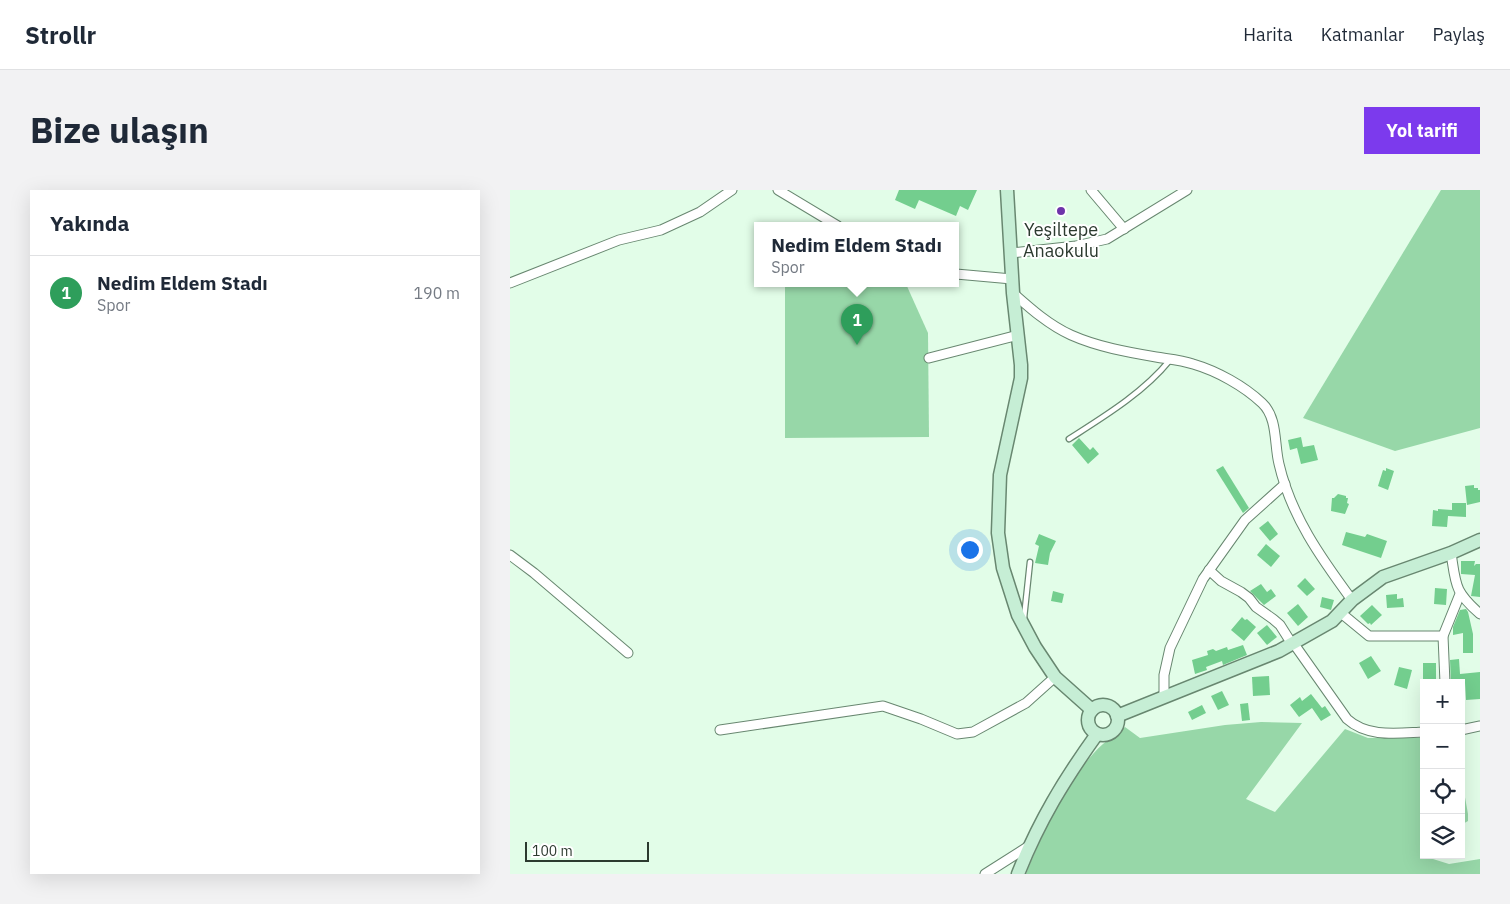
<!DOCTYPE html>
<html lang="tr">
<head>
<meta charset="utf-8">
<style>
  body { margin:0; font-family:"IBM Plex Sans",sans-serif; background:#f2f2f3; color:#1f2937 }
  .controls { position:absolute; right:15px; bottom:15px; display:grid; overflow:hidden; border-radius:0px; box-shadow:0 5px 20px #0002 }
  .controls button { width:45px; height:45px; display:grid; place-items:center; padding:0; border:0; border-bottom:1px solid #e0e1e3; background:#fff; color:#1f2937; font:25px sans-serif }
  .scale { position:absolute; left:15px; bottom:12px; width:124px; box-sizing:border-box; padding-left:5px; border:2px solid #2c3a2f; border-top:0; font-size:14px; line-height:18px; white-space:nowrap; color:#2c3a2f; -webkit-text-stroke:4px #fff; paint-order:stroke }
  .you { position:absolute; left:459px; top:359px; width:18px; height:18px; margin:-12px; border:4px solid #fff; border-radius:50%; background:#1a73e8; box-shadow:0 0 0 8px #1a73e833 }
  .badge { display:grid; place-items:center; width:32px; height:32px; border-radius:50%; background:#7c3aed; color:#fff; font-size:16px; font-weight:700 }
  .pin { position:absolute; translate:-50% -41px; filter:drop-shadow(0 1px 2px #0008) }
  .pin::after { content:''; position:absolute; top:26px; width:18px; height:15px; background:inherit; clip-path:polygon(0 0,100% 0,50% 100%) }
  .popup { position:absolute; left:244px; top:32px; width:205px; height:65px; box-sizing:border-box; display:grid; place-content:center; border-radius:0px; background:#fff; filter:drop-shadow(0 1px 4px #0005); font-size:16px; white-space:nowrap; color:#747a83 }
  .popup b { font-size:19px; color:#1f2937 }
  .popup::after { content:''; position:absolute; left:50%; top:100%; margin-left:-10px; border:10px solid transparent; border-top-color:#fff }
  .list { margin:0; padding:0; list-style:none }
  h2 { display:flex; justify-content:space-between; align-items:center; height:65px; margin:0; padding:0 20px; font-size:21px }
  h2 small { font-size:16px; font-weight:400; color:#747a83 }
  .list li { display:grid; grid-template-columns:32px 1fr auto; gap:15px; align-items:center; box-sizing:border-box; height:75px; padding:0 20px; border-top:1px solid #e0e1e3 }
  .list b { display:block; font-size:19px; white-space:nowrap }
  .list p { margin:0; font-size:16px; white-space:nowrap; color:#747a83 }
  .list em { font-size:16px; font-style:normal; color:#747a83 }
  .icon { flex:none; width:28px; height:28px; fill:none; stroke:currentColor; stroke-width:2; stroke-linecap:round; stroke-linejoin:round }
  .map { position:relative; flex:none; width:970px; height:684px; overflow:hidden; border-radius:0px }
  header { display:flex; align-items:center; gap:30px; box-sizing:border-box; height:70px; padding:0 25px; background:#fff; border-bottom:1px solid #e0e1e3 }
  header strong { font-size:24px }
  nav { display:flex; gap:28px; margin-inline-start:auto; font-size:18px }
  .intro { display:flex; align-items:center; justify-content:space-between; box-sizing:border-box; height:120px; padding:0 30px }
  h1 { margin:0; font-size:35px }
  .button { padding:12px 22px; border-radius:0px; background:#7c3aed; color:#fff; font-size:18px; font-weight:700 }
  main { display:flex; gap:30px; padding:0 30px }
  aside { flex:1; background:#fff; border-radius:0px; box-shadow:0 5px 20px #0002 }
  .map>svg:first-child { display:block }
  .green { fill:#97d7a8 }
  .building { fill:#73ce8e }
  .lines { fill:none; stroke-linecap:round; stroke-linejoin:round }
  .lane-casing { stroke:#688770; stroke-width:7 }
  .street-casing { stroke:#688770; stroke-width:11 }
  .secondary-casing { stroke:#688770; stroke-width:15 }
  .lane { stroke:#fff; stroke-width:4.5 }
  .street { stroke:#fff; stroke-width:9 }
  .secondary { stroke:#c6eed5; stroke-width:12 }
  .poi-dot { fill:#6e34aa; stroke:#fff; stroke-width:2 }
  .labels { text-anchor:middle; stroke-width:4; stroke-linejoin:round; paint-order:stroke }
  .poi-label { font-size:18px; fill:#2c3a2f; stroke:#fff }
</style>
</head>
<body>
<header>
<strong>Strollr</strong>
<nav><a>Harita</a><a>Katmanlar</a><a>Paylaş</a></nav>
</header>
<div class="intro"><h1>Bize ulaşın</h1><a class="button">Yol tarifi</a></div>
<main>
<aside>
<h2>Yakında<small></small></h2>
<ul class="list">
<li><span class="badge" style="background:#2e9e5b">1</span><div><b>Nedim Eldem Stadı</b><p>Spor</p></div><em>190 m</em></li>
</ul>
</aside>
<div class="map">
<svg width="970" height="684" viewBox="0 0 970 684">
  <rect width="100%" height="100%" fill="#e2fde8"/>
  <!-- green -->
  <g class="green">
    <path d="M931,0H970V238L885,261L793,228Z"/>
    <path d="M275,94H396L418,143L419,247L275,248Z"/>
    <path d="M751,532L792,533L736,609L765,622L835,539L858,548H914V665H922L923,669L939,674L970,669V684H516C532,644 561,582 593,554C600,548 607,543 615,537L630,548L715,535Z"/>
    <path d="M951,585L958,624V631L951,635Z"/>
  </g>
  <!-- building -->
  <g class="building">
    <path d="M389,0H467L458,20L450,16L446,26L409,10L405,19L385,10Z"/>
    <path d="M791,247L793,257L804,255L808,270L791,274L787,258L780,260L778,250Z"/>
    <path d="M569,248L580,260L583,257L589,264L578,274L562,255Z"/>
    <path d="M713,276L739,318L733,323L706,280Z"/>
    <path d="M876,278L884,281L878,300L868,296L873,280L876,281Z"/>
    <path d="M964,295V298H968V300H970V312L957,315L955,296Z"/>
    <path d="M828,304L836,306V308H838L837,313L839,314L835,324L821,321L822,308H824Z"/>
    <path d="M942,313H956V327L938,326L937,337L922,336L923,320L928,321V319L942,320Z"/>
    <path d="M758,331L768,344L760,351L749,338Z"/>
    <path d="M836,342L855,347L857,344L877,351L871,368L832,355Z"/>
    <path d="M529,344L546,351L540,363L538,375L525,373L529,356L525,354Z"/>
    <path d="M756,354L770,366L761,377L747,365Z"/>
    <path d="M951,371H965L964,376L966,374H970V407L961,406L965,385L951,384Z"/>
    <path d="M795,388L805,399L797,406L787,396Z"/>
    <path d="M751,394L757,402L761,399L766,406L754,415L740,401Z"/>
    <path d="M925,398L937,399L936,415L924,414Z"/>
    <path d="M543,401L554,404L552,413L541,411Z"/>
    <path d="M887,404V409L893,408L894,417L877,418L876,405Z"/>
    <path d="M812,407L824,410L821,420L810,417Z"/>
    <path d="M788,414L798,427L788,436L777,423Z"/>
    <path d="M862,415L872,425L861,435L860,433L858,434L850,426Z"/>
    <path d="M956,419L958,422L963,444V463H953V443L943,445V437L950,420Z"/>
    <path d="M732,427L735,430L737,429L746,437L734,451L721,440Z"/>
    <path d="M757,435L767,447L757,455L747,443Z"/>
    <path d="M733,455L737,465L713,475L712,471L696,477L697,480L685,484L682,470L698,465L697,461L703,459L706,461L717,457L718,460Z"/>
    <path d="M861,466L871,481L858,489L849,473Z"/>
    <path d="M949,469L950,484L970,482V509L956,510L955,493H941L940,470Z"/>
    <rect x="913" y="473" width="13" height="19"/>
    <path d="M889,477L902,480L897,499L884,495Z"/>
    <path d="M759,486L760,505L743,506L742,487Z"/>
    <path d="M712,501L719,515L708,520L701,506Z"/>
    <path d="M801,504L812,518L815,516L821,525L811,531L802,518L789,527L780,515L790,507L792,511Z"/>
    <path d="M738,513L740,530L732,531L730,514Z"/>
    <path d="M692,515L696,523L682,530L678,522Z"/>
  </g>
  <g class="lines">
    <!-- lane casing -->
    <g class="lane-casing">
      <g id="lane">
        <path d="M559,249C595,226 633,203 660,170"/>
        <path d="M514,428L520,372"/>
      </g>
    </g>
    <!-- street casing -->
    <g class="street-casing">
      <g id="street">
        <path d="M268,0L328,36"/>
        <path d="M581,0L614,39"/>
        <path d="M501,63L566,56L597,49L677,0"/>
        <path d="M446,84L502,89"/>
        <path d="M0,93L109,50L151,40L190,22L222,0"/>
        <path d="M503,103C521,119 539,135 561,145C588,157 617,162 646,167C658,169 671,170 683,174C707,181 734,196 752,213C768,228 764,254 769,274C781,326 811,368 842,410"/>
        <path d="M419,168L508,145"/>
        <path d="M941,363C946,395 944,401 970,424"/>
        <path d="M0,365L24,383L118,463"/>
        <path d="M699,380L711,391L731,402L739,408L746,417L763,429L770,435L782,454"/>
        <path d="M831,423L859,446H933"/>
        <path d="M784,454L837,529C858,548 888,543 914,542"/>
        <path d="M935,493L933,446L950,404"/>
        <path d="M654,507V485L660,458L693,389L735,330L775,294"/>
        <path d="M210,540L373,516L411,529L447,544L463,542L516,513L545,487"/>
        <path d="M951,540L970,536"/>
        <path d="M475,684L519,656"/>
      </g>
    </g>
    <!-- secondary casing -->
    <g class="secondary-casing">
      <g id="secondary">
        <path d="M497,0L503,103L511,175V188L490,285L488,343L493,378L508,425L525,457L545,487L582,520"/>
        <circle cx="593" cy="530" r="15"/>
        <path d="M607,526L769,461L822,431L842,410L873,387L941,363L970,350"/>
        <path d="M508,684C529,631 554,590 587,544"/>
      </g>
    </g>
    <!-- lane -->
    <use href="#lane" class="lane"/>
    <!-- street -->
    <use href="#street" class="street"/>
    <!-- secondary -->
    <use href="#secondary" class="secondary"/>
  </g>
  <!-- markers -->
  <circle class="poi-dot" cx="551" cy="21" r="5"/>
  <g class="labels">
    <!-- poi labels -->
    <g class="poi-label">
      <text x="551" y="46">Yeşiltepe<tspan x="551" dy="21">Anaokulu</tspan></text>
    </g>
  </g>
</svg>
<div class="controls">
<button>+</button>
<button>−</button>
<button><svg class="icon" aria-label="locate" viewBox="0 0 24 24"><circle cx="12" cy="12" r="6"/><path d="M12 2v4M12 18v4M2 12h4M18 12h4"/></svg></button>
<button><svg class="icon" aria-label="layers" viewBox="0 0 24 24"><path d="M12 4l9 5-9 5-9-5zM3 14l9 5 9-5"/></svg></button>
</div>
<div class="scale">100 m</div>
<div class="you"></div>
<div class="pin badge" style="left:347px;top:155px;background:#2e9e5b">1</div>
<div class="popup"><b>Nedim Eldem Stadı</b>Spor</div>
</div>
</main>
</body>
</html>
